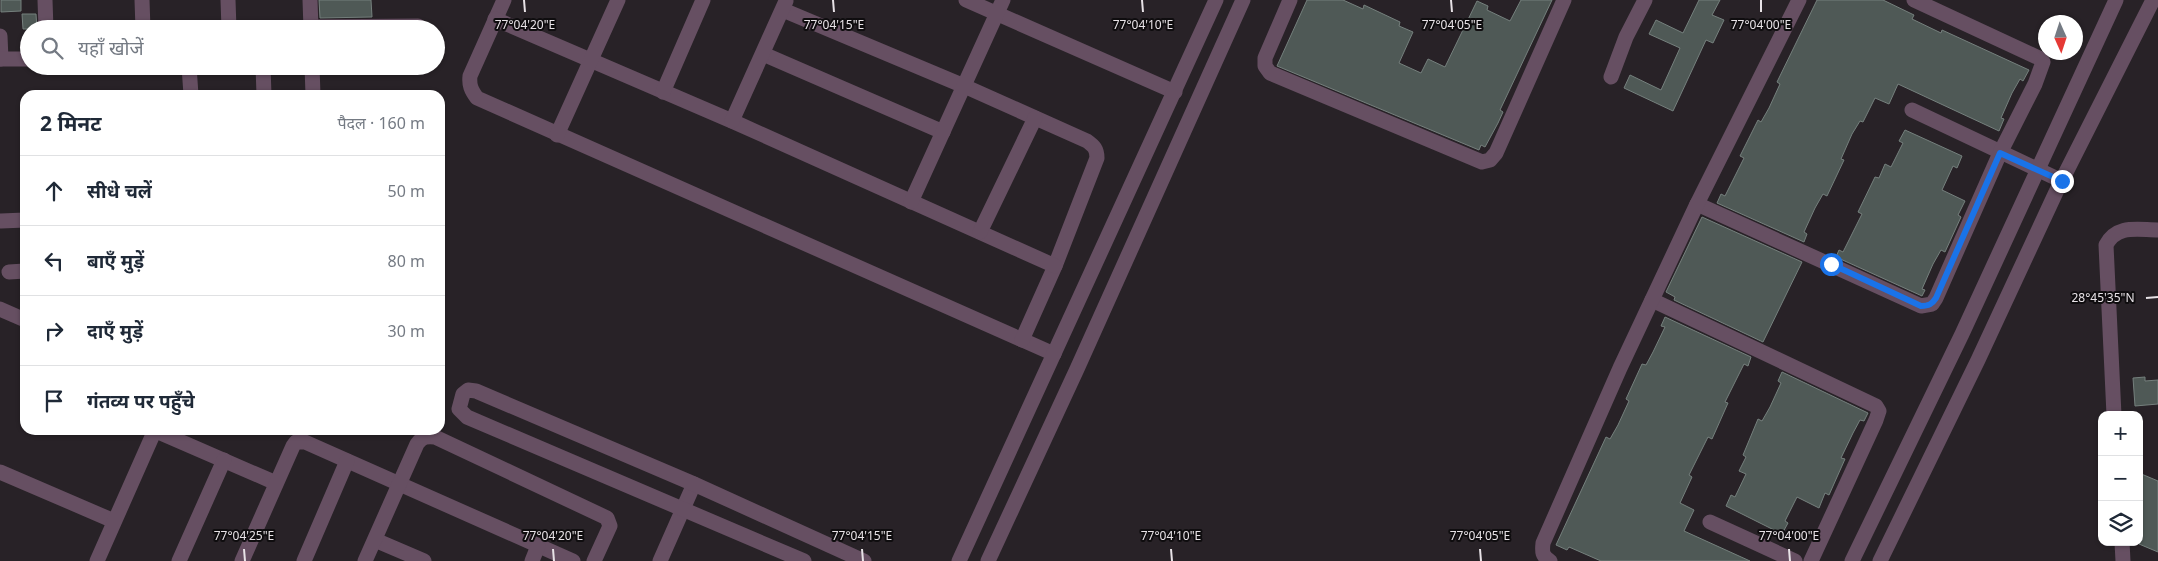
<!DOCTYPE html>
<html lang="hi">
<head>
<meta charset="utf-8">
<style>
  body { margin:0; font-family:"Noto Sans","Noto Sans Devanagari",sans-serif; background:#f6f6f7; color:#1f2937 }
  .controls { position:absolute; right:15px; bottom:15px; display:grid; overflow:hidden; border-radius:10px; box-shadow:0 1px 4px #0004 }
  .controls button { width:45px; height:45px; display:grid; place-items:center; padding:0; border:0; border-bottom:1px solid #e0e1e3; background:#fff; color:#1f2937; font:25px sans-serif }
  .compass { position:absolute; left:2038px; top:15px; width:45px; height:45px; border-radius:50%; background:#fff; box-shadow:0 1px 4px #0004; rotate:177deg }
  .stop { position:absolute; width:15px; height:15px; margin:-11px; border:4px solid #1a73e8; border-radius:50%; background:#fff }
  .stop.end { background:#1a73e8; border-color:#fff; box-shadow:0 1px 5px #0008 }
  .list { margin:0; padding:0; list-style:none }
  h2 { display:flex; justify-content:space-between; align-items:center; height:65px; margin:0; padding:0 20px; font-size:21px }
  h2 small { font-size:16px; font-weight:400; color:#747a83 }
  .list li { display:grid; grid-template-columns:32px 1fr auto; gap:15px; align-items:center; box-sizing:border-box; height:70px; padding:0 20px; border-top:1px solid #e0e1e3 }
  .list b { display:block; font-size:19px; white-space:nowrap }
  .list em { font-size:16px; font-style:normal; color:#747a83 }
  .icon { flex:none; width:28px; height:28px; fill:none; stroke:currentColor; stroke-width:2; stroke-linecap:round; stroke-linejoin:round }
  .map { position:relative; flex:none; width:2158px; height:561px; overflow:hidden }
  .search { position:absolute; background:#fff; box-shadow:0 1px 4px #0004; left:20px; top:20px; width:425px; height:55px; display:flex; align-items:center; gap:12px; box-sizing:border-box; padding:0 18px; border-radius:28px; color:#747a83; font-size:19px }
  .panel { position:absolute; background:#fff; box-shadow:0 1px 4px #0004; left:20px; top:90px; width:425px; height:345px; border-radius:15px }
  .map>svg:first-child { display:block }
  .building { fill:#4f5956; stroke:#75807d }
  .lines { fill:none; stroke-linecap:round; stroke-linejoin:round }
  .minor { stroke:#664f62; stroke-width:15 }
  .route { stroke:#1a73e8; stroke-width:6 }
  .ticks { fill:none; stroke:#e8e3e7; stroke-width:2 }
  .ticks-label { font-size:12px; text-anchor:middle; fill:#e8e3e7; stroke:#0f0d0f; stroke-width:4; stroke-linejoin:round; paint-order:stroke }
</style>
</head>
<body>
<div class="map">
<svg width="2158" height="561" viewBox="0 0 2158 561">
  <rect width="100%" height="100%" fill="#282227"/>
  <!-- building -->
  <g class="building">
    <path d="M1,0H21V11L1,12Z"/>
    <path d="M319,0H371L372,17L320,18Z"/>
    <path d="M1307,0H1343L1363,9L1364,5L1400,22L1399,26L1413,32L1399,63L1421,73L1428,59L1445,67L1477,1L1488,6L1487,10L1510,21L1521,0H1552L1500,110L1503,112L1498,123L1485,147L1481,145L1479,150L1277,66Z"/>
    <path d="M1699,0H1720L1712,15L1724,20L1713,43L1706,40L1673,111L1624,88L1630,75L1661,90L1680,48L1649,34L1656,20L1683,33Z"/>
    <path d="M1817,0H1883L1914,15L1912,19L1941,33L1942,30L2029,70L2023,81L2020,79L2012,93L2001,118L2004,119L1999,131L1898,84L1889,104L1875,98L1863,122L1860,121L1852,134L1841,159L1844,160L1827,196L1823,194L1815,208L1804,232L1807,234L1804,242L1717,203L1721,194L1725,196L1744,158L1740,156L1758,120L1761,122L1769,108L1780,84L1777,82Z"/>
    <path d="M22,14H36L37,29H23Z"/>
    <path d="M1905,130L1962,156L1957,168L1953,166L1942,190L1965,201L1958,215L1961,217L1945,252L1941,250L1933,264L1922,289L1925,290L1922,296L1836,257L1839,250L1843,252L1862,214L1858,212L1875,177L1879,178L1885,164L1891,167L1903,143L1899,141Z"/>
    <path d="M1702,217L1802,262L1763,342L1674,300L1675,297L1666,292Z"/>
    <path d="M1665,317L1751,357L1748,366L1744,364L1725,402L1728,403L1712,439L1708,437L1689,475L1692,477L1680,503L1694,510L1684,531L1750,561H1601L1569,547L1567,550L1556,545L1606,437L1610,439L1618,425L1629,401L1626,399L1642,364L1646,365L1653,352L1665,327L1661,326Z"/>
    <path d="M1782,372L1868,413L1864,421L1860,420L1853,433L1841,458L1845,459L1829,495L1825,493L1819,508L1797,497L1785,521L1788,523L1782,534L1726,506L1731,495L1735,497L1746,474L1739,471L1746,457L1743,455L1758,419L1762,421L1770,407L1781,383L1778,381Z"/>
    <path d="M2145,377V381L2158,380V404L2135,406L2133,378Z"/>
    <path d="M2139,473L2158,481V552L2139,544Z"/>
  </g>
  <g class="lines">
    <!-- minor -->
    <g class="minor">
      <path d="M45,0L46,29"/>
      <path d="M142,0L143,29"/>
      <path d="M228,0L229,29"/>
      <path d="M310,0L311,29"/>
      <path d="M504,0L470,76C469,85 471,90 477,98L1054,354"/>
      <path d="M966,0L1175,92"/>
      <path d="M1290,0L1265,58V66L1270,73L1482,162L1490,160L1496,153L1564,0"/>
      <path d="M783,10L964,86L1087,141C1094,146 1097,149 1097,158L1055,266L1022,340"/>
      <path d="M495,19L732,121L1055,266"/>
      <path d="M311,27L418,26"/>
      <path d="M0,36L1,59"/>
      <path d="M763,54L943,132"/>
      <path d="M0,59H29"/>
      <path d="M189,66L191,95"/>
      <path d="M263,66L264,95"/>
      <path d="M312,66L313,95"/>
      <path d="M1611,77L1626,37L1645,0"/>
      <path d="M663,92L703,0"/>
      <path d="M1912,110L2062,181"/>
      <path d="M732,121L786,1"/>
      <path d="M557,135L618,0"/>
      <path d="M911,202L1003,0"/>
      <path d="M1697,204L1921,306L1932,304L1936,298L2000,153L2035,84L2043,62L2039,58L1914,0"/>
      <path d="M1,221L25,220"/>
      <path d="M980,232L1035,118"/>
      <path d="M9,272L25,271"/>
      <path d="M1652,300L1876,406L1879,411L1876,420L1811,561"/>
      <path d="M0,309L25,320"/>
      <path d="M2114,415L2106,245C2117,224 2138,230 2158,230"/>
      <path d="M154,430L276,483"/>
      <path d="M0,472L114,521"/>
      <path d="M1710,522L1795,561"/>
      <path d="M375,540L424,561"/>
      <path d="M2122,542L2123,561"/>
      <path d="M97,561L155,430"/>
      <path d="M179,561L224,460"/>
      <path d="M242,561L293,446L296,442H305L573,561"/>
      <path d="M304,561L347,461"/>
      <path d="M365,561L417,444C422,437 426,436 435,437L607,518L610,526L594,561"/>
      <path d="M532,561L538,546"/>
      <path d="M660,561L694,484"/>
      <path d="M804,561L467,417L459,409L463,394L468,390L476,391L694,484L864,561"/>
      <path d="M959,561L1216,0"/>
      <path d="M988,561L1077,369L1243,0"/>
      <path d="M1550,561C1542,556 1542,552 1543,543L1620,368L1697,204L1799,0"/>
      <path d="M1852,561L1962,334L2116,0"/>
      <path d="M1880,561L1978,360L2057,190L2153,0"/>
    </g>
  </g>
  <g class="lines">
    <!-- route -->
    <path class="route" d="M1831,264L1921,306C1929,306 1932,304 1936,298L2000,153L2062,181"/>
  </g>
  <!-- ticks -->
  <path class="ticks" d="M524,0L525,12M833,0L834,12M1142,0L1143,12M1451,0L1452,12M1761,0V12M2146,298L2158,297M244,549L245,561M553,549L554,561M862,549L863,561M1171,549L1172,561M1480,549L1481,561M1789,549L1790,561"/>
  <g class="ticks-label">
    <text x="525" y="29">77°04'20"E</text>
    <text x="834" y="29">77°04'15"E</text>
    <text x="1143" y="29">77°04'10"E</text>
    <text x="1452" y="29">77°04'05"E</text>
    <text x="1761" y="29">77°04'00"E</text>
    <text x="2103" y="302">28°45'35"N</text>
    <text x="244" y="540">77°04'25"E</text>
    <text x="553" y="540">77°04'20"E</text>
    <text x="862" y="540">77°04'15"E</text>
    <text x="1171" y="540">77°04'10"E</text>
    <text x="1480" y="540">77°04'05"E</text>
    <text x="1789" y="540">77°04'00"E</text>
  </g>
</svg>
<div class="controls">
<button>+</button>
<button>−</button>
<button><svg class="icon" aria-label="layers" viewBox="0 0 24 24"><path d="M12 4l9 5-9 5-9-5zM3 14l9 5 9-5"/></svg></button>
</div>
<svg class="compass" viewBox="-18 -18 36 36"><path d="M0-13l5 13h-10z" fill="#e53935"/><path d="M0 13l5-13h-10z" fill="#747a83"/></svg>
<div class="stop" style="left:1831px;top:264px"></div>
<div class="stop end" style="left:2062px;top:181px"></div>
<div class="search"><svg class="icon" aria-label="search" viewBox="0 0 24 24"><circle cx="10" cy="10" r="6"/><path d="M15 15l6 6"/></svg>यहाँ खोजें</div>
<section class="panel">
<h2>2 मिनट<small>पैदल · 160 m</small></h2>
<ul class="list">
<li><svg class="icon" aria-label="ahead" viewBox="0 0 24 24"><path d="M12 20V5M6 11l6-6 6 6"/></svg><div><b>सीधे चलें</b></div><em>50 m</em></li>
<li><svg class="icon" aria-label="left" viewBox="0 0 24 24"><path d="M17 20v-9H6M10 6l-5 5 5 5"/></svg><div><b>बाएँ मुड़ें</b></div><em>80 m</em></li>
<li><svg class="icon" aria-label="right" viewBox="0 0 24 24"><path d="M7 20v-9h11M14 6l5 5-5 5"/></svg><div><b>दाएँ मुड़ें</b></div><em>30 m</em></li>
<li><svg class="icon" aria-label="arrive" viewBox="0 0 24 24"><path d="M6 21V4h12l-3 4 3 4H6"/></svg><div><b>गंतव्य पर पहुँचे</b></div></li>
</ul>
</section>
</div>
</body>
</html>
